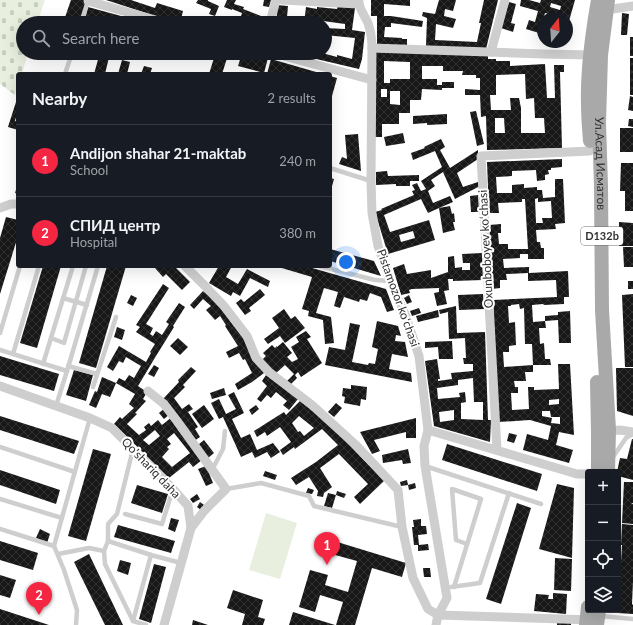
<!DOCTYPE html>
<html lang="en">
<head>
<meta charset="utf-8">
<style>
  body { margin:0; font-family:Lato,sans-serif; background:#242831; color:#f1f3f6 }
  .controls { position:absolute; right:12px; bottom:12px; display:grid; overflow:hidden; border-radius:4px; box-shadow:0 4px 16px #0002 }
  .controls button { width:36px; height:36px; display:grid; place-items:center; padding:0; border:0; border-bottom:1px solid #363941; background:#171b24; color:#f1f3f6; font:20px sans-serif }
  .compass { position:absolute; left:537px; top:12px; width:36px; height:36px; border-radius:50%; background:#171b24; box-shadow:0 4px 16px #0002; rotate:17deg }
  .you { position:absolute; left:346px; top:262px; width:14px; height:14px; margin:-10px; border:3px solid #fff; border-radius:50%; background:#1a73e8; box-shadow:0 0 0 6px #1a73e833 }
  .badge { display:grid; place-items:center; width:26px; height:26px; border-radius:50%; background:#f52642; color:#fff; font-size:13px; font-weight:700 }
  .pin { position:absolute; translate:-50% -33px; filter:drop-shadow(0 1px 2px #0008) }
  .pin::after { content:''; position:absolute; top:21px; width:14px; height:12px; background:inherit; clip-path:polygon(0 0,100% 0,50% 100%) }
  .list { margin:0; padding:0; list-style:none }
  h2 { display:flex; justify-content:space-between; align-items:center; height:52px; margin:0; padding:0 16px; font-size:17px }
  h2 small { font-size:13px; font-weight:400; color:#9ea1a6 }
  .list li { display:grid; grid-template-columns:26px 1fr auto; gap:12px; align-items:center; box-sizing:border-box; height:72px; padding:0 16px; border-top:1px solid #363941 }
  .list b { display:block; font-size:15px; white-space:nowrap }
  .list p { margin:0; font-size:13px; white-space:nowrap; color:#9ea1a6 }
  .list em { font-size:13px; font-style:normal; color:#9ea1a6 }
  .icon { flex:none; width:22px; height:22px; fill:none; stroke:currentColor; stroke-width:2; stroke-linecap:round; stroke-linejoin:round }
  .map { position:relative; flex:none; width:633px; height:625px; overflow:hidden }
  .search { position:absolute; background:#171b24; box-shadow:0 4px 16px #0002; left:16px; top:16px; width:316px; height:44px; display:flex; align-items:center; gap:10px; box-sizing:border-box; padding:0 14px; border-radius:22px; color:#9ea1a6; font-size:15px }
  .panel { position:absolute; background:#171b24; box-shadow:0 4px 16px #0002; left:16px; top:72px; width:316px; height:196px; border-radius:4px }
  .map>svg:first-child { display:block }
  .cemetery { fill:url(#cemetery-stones) }
  .pitch { fill:#e8efde }
  .building { fill:url(#building-cross-hatch); fill-rule:evenodd }
  .lines { fill:none; stroke-linecap:round; stroke-linejoin:round }
  .service { stroke:#cecece; stroke-width:4.5 }
  .minor { stroke:#cecece; stroke-width:9 }
  .primary { stroke:#a9a9a9; stroke-width:14 }
  .labels { text-anchor:middle; stroke-width:4; stroke-linejoin:round; paint-order:stroke }
  .shield { fill:#fff; stroke:#6f6f6f; stroke-width:1 }
  .shield-label { font-size:11px; font-weight:bold; fill:#313131 }
  .street-label { font-size:12px; fill:#313131; stroke:#fff }
</style>
</head>
<body>
<div class="map">
<svg width="633" height="625" viewBox="0 0 633 625">
  <defs>
    <pattern id="cemetery-stones" width="16" height="16" patternUnits="userSpaceOnUse"><rect width="16" height="16" fill="#e8efde"/><path d="M2 7V4a2 2 0 0 1 4 0v3zM10 15v-3a2 2 0 0 1 4 0v3z" fill="#c7cdbf"/></pattern>
    <pattern id="building-cross-hatch" width="8" height="8" patternUnits="userSpaceOnUse"><rect width="8" height="8" fill="#181818"/><path d="M0 0l8 8M0 8l8-8" fill="none" stroke="#313131"/></pattern>
  </defs>
  <rect width="100%" height="100%" fill="#fff"/>
  <!-- cemetery -->
  <path class="cemetery" d="M0,0H45L37,23H23V53H28L22,74H18V86L15,95L0,84Z"/>
  <!-- pitch -->
  <path class="pitch" d="M266,513L297,523L280,579L249,570Z"/>
  <!-- building -->
  <g class="building">
    <path d="M71,0H87L79,23H63Z"/>
    <path d="M106,0H131L155,8L157,3L183,11L180,23H177Z"/>
    <path d="M198,0H208V1L219,6L215,16L209,14L211,9L196,3Z"/>
    <path d="M227,0H236L234,4L244,7L243,9L266,18L264,23H258L241,16L242,13L232,9V10L224,7Z"/>
    <path d="M264,0H271L269,7L263,6Z"/>
    <path d="M371,0H410V6L384,4V16H391L423,21L422,27L391,23V27H385L384,37L402,38V39H407V46L377,45V16H371Z"/>
    <path d="M439,0H456L453,11L445,9L444,16L456,19L453,28L436,24L435,40L477,42L481,23H479L484,0H498L486,49L426,46L427,18L422,16L423,12L435,14Z"/>
    <path d="M521,0H529L540,3L541,0H575L567,28V18H557L558,17L545,13L539,33L526,29L529,20L535,22L538,11L520,6ZM551,3L561,6L560,10L550,7Z"/>
    <path d="M509,2L516,4L511,23L515,24L513,32L501,28Z"/>
    <path d="M277,5L288,6L287,17H294V23H273L274,16H277Z"/>
    <path d="M338,5L355,8L352,30L365,32L362,59L359,69L295,54L322,53L337,57V55L352,59L355,38L325,35V28L345,29V24L316,20L315,23H304L306,7L317,9V7L337,9Z"/>
    <path d="M88,7L121,16L119,23H84Z"/>
    <path d="M622,13L629,14L627,35H621Z"/>
    <rect x="630" y="37" width="3" height="19"/>
    <path d="M375,52L488,54V59H496V61H510V66L545,64L547,98H555L554,65H564V72H560L562,148L487,150L486,116L481,117L480,95H465V89L480,90V78H476V75H462L463,71H443V66H422V79H437V85H442V82H454V88H442V90L422,89L421,100H410V113H399V124H382V137H374ZM384,61L410,62V79H390V83H384ZM525,74L526,99L534,98L535,118H544L545,133H521V108L519,98H510L511,110H491L490,95H496V75ZM381,89H387V97H381ZM390,91H400V105L390,104ZM495,118H504L505,133H495Z"/>
    <path d="M91,53H110L105,74H94L99,56Z"/>
    <path d="M221,53H234L233,56L228,55L222,74H209L214,58L219,60Z"/>
    <path d="M242,53H251L268,58L264,73L238,66Z"/>
    <rect x="630" y="58" width="3" height="37"/>
    <path d="M271,59L323,74H267Z"/>
    <path d="M122,60L130,62L127,74H118Z"/>
    <path d="M144,66L152,68L150,74H141Z"/>
    <path d="M330,76L337,78L332,96H330Z"/>
    <path d="M630,96L633,97V111L628,110Z"/>
    <path d="M16,102H18V110L15,121L18,122V130L8,127Z"/>
    <path d="M476,111L484,144L477,146L470,112Z"/>
    <path d="M447,114V124L427,125V123L413,124V116Z"/>
    <path d="M629,119H633V127L628,126Z"/>
    <rect x="620" y="128" width="13" height="24"/>
    <path d="M403,133L405,143L386,146L384,137Z"/>
    <path d="M358,134L361,171L339,164L342,157L347,159L345,135Z"/>
    <path d="M441,139L445,147L440,150L450,168L478,150V159L457,173L463,187L478,182L480,186L455,199L443,172L431,180L435,186L428,191L433,203L450,196L453,202L439,208L450,206L452,214L454,213L455,222H453L455,230L443,233L439,208L428,213L421,199L384,215L390,232L429,220L435,240L388,254L375,212L382,210L381,209L414,195L412,191L415,190L412,185L417,183L421,191L426,189L421,181L442,167L435,151L413,160L411,153L425,148L424,147ZM413,231L415,238L401,242L399,235Z"/>
    <path d="M562,159V167L551,168V170H548L549,174L545,175V180L537,181L536,170L512,171V176L496,177L497,193H512V185L524,184V188L537,187V190H542L543,198L555,197V179H563L565,223L555,224L556,229L536,230L537,242H540L541,248H544V259H528V254H520V258L503,259L504,268L529,267V273L568,271L569,297H564V304L544,305L543,304L532,305L533,322L545,321L546,328H539L540,344L544,343L545,359H550L551,365H533L532,344H525L524,308L520,309L519,304L511,305V306H508L509,323L515,322L516,345L509,346V352H503L504,367L533,365V372H525L526,381H514L515,387H518V393H511L512,410L529,409L528,387H534V390L559,389L558,364H570L574,435L559,432L556,445L573,450L569,463L523,450L527,434L548,440L551,426L530,420L498,422L493,300L557,297L556,280L528,281V273L506,274L507,280H500V288L492,289L489,225L501,224V233H498L499,244H508V249H528L525,199H522V202L498,203L499,213H489L487,162ZM538,198V202L551,201L552,218H542L543,223H536L535,199ZM559,399V404L549,405V400ZM542,411H550L551,417H560V424L551,423L552,418L542,416Z"/>
    <path d="M621,163H633V211H625V191H620Z"/>
    <path d="M387,171L388,176L419,175V181H410V186H396V184L376,185V172Z"/>
    <path d="M330,178L334,179L332,186L330,185Z"/>
    <path d="M18,183V194L15,193Z"/>
    <path d="M478,195L479,212H471L470,196Z"/>
    <path d="M6,217L18,220V236L0,294V238Z"/>
    <path d="M619,222L633,223V246H619Z"/>
    <path d="M623,247H633V267H624Z"/>
    <path d="M330,249L374,261L381,276L330,261Z"/>
    <path d="M482,253L483,280L453,281V279H448L449,290L444,291L447,304L437,306L434,293L439,292V288L412,289L409,290L410,293L401,295L393,268L404,264L407,274L431,270V278L448,272V257L454,256L455,268L462,267V270H470V263H463L462,254Z"/>
    <path d="M43,266H61L37,348L20,343Z"/>
    <path d="M107,266H126L96,368L79,363Z"/>
    <path d="M156,266H172L173,267L174,266L190,282L182,290L166,274L163,277L155,268Z"/>
    <path d="M219,266H232L226,277L238,284L247,269L270,281L268,287L250,278L240,296L233,292L231,296L209,283Z"/>
    <path d="M275,266H305L386,289L394,310L387,312L381,297L370,293L367,301L360,299L359,302L344,297L340,308L334,306L338,292L324,288L316,313L331,317L334,343L325,344L323,320L308,316L309,311L302,309L312,277Z"/>
    <rect x="628" y="281" width="5" height="8"/>
    <path d="M163,284L169,288L146,324L153,328L150,334L153,336L156,331L162,335L169,324L166,322L179,303L185,307L173,326L174,327L156,356L138,386L147,392L143,399L146,401L135,413L137,414L127,424L139,435L146,430L144,427L149,423L151,426L158,420L162,425L172,417L181,428L178,430L202,460L193,467L189,462L169,478L114,424L120,417L122,419L134,408L129,404L135,394L116,383L119,378L125,381L129,375L134,378L141,366L126,357L123,363L119,361L113,371L107,367L119,346L146,362L151,353L150,352L155,344L136,332L140,327L136,325ZM155,430L160,436L149,445L143,440ZM174,433L190,453L172,467L162,457L169,449L167,447L171,444L167,439Z"/>
    <path d="M260,289L265,295L249,308L251,311L245,315L236,303L241,299L244,302Z"/>
    <path d="M203,291L216,302L246,342L264,373L252,382L238,390L235,384L252,373L245,359L243,360L239,353L229,358L226,352L238,346L225,326L226,325L220,316L215,320L206,310L211,306L203,299L194,309L190,305Z"/>
    <path d="M483,294L484,309L459,310L458,295Z"/>
    <path d="M633,294V367H625L622,295Z"/>
    <path d="M131,295L137,298L133,306L127,303Z"/>
    <path d="M409,295L412,302L407,304L404,298Z"/>
    <path d="M456,306L457,333L485,332L488,420H491L490,442L434,426L425,361L437,359L440,379H438V381L452,379L451,373L473,371V364H464L463,358H466L465,338L449,339L448,312L440,314L439,310ZM473,378L474,402H483V420L461,419V403L466,402L465,392L459,393L460,397L438,399L437,388L458,385V380ZM454,410V420L440,422L439,412Z"/>
    <path d="M419,308L421,313L412,316L410,311Z"/>
    <path d="M284,309L291,319L295,316L305,328L285,343L280,336L268,344L264,339L279,328L272,318Z"/>
    <path d="M438,310L439,317L418,322L416,316Z"/>
    <path d="M570,311L571,343H559L558,320L545,321V316L558,315V312Z"/>
    <path d="M377,321L398,326L401,336L396,335L395,341L405,342L408,357L392,354L389,369L411,373L412,382L325,365L329,347L345,350L350,323L360,325L352,362L368,365L369,363L375,364L378,349L372,347Z"/>
    <path d="M117,327L125,330L122,340L114,337Z"/>
    <path d="M306,331L311,337L307,339L322,363L301,377L298,372L295,375L297,378L290,385L287,381L294,374L285,365L275,374L262,360L266,356L263,353L272,345L275,348L277,346V347L283,342L292,353L287,357L292,362L298,359L291,347L299,342L296,337Z"/>
    <path d="M178,338L188,347L180,355L170,346Z"/>
    <path d="M452,341L453,359H439L438,347L425,348V342Z"/>
    <path d="M0,356L59,374L54,391L0,375Z"/>
    <path d="M154,365L159,368L154,377L148,374Z"/>
    <path d="M191,367L196,371L183,385L185,387L174,398L182,409L189,404L193,409L188,412L198,427L195,429L200,437L194,441L163,399L179,382L178,380Z"/>
    <path d="M616,368H633V416L617,411Z"/>
    <path d="M74,370L93,375L86,401L66,395Z"/>
    <path d="M266,375L298,399L289,410L283,405L287,401L276,392L271,398L267,395L261,402L257,399L267,386L262,381Z"/>
    <path d="M102,377L116,383L110,397L102,394L96,408L89,405L95,391L97,392Z"/>
    <path d="M351,385L367,387L366,400L361,399L360,406L344,403L345,397L342,396L343,388L351,389Z"/>
    <path d="M224,388L226,395L212,399L210,393Z"/>
    <path d="M234,392L244,413L232,419L241,438L250,434L257,450L273,443L280,452L271,458L267,452L255,458L252,452L241,457L223,417L219,419L211,403L219,399L226,414L236,409L228,395Z"/>
    <path d="M300,401L329,424L384,481L360,504L354,497L368,484L339,454L320,468L332,487L324,493L323,497L317,496L318,491L309,477L296,485L291,478L316,462L338,445L322,429L295,449L294,447L283,455L280,450L291,442L280,427L267,436L265,432L257,437L254,431L284,412L286,415ZM299,416L314,428L304,436L300,431L298,432L292,423Z"/>
    <path d="M336,403L342,408L334,417L328,412Z"/>
    <path d="M204,405L214,419L202,428L192,414Z"/>
    <path d="M256,405L259,409L252,415L249,410Z"/>
    <path d="M165,408L170,414L164,419L159,413Z"/>
    <path d="M0,416L79,441L74,454L0,430Z"/>
    <path d="M416,418V438H406V432L374,440L380,451L372,454L360,432Z"/>
    <path d="M509,433L517,435L514,443L507,441Z"/>
    <path d="M632,439H633V480L618,476V472H617L620,458L627,459Z"/>
    <path d="M204,440L214,453L208,458L198,445Z"/>
    <path d="M447,444L542,474L537,491L442,460Z"/>
    <path d="M93,449L111,454L86,541L68,536Z"/>
    <path d="M408,449L411,463L403,464L402,460L383,463L382,455Z"/>
    <path d="M206,466L213,483L206,486L198,469Z"/>
    <path d="M0,470L60,490L56,504L0,485Z"/>
    <path d="M265,471L277,475L275,480L263,476Z"/>
    <path d="M407,480L408,485L401,486L400,482Z"/>
    <path d="M624,482H633V503H631L633,504V524L622,523Z"/>
    <path d="M415,483L416,488L409,490L408,485Z"/>
    <path d="M557,484L574,488L572,558L539,549Z"/>
    <path d="M137,485L168,494L162,513L131,503Z"/>
    <path d="M308,488L314,490L312,494L306,493Z"/>
    <path d="M337,491L346,494L344,498L336,495Z"/>
    <path d="M328,493L336,495L332,508L324,506Z"/>
    <path d="M197,494L200,499L193,503L190,499Z"/>
    <path d="M200,502L204,505L201,510L197,507Z"/>
    <path d="M517,503L531,508L501,604L486,599Z"/>
    <path d="M171,518L179,520L175,532L168,529Z"/>
    <path d="M421,519V526H426L427,534L418,535L419,545L428,544L429,550L418,551V545H414L412,527H414L413,520Z"/>
    <path d="M622,524L633,525V582L632,604L633,605V614L618,613L622,545H621Z"/>
    <path d="M118,525L175,541L171,553L114,537Z"/>
    <path d="M40,529L50,534L47,543L36,538Z"/>
    <path d="M321,537L406,563L402,577L372,568L355,625H336L343,602L320,595L315,612L299,607L310,570L328,575L325,585L348,592L357,561L317,550Z"/>
    <path d="M0,541L38,553L33,570L0,560Z"/>
    <path d="M89,554L123,625H105L74,562Z"/>
    <path d="M555,558L572,559L571,591L554,590Z"/>
    <path d="M120,560L131,563L128,575L117,571Z"/>
    <path d="M154,564L166,567L151,623L139,619Z"/>
    <path d="M423,568H430L431,577H424Z"/>
    <path d="M0,575L16,580L10,598L0,595Z"/>
    <path d="M233,590L263,600L258,617L265,619L263,625H242L245,614L227,608Z"/>
    <path d="M553,593L567,594L566,614L534,611L536,594L549,595L548,599H553Z"/>
    <path d="M0,609L49,625H0Z"/>
    <path d="M293,612L335,625H289Z"/>
    <path d="M557,619L571,620V625H557Z"/>
    <path d="M193,620L208,625H192Z"/>
  </g>
  <g class="lines">
    <!-- service -->
    <g class="service">
      <path d="M81,23L88,1"/>
      <path d="M65,74L72,53"/>
      <path d="M330,168L371,181"/>
      <path d="M319,266L375,280L390,281"/>
      <path d="M63,298L87,305"/>
      <path d="M0,333L20,266"/>
      <path d="M51,338L64,343L86,266"/>
      <path d="M0,350L67,371L56,406"/>
      <path d="M13,354L39,266"/>
      <path d="M43,364L73,266"/>
      <path d="M68,366L97,374"/>
      <path d="M67,371L98,266"/>
      <path d="M93,387L116,317"/>
      <path d="M0,447L75,472"/>
      <path d="M613,457L626,438L633,434"/>
      <path d="M425,466L541,504"/>
      <path d="M212,470L223,449L225,431"/>
      <path d="M226,489L261,483L309,496L314,506L402,527"/>
      <path d="M0,499L62,518"/>
      <path d="M125,514L162,524L173,489"/>
      <path d="M0,529L54,546"/>
      <path d="M108,541V524L117,514L133,449"/>
      <path d="M104,551L108,541L151,555"/>
      <path d="M58,554L89,548L104,551L105,564L133,621L146,625"/>
      <path d="M451,587L480,583L509,493"/>
      <path d="M454,587L481,499L452,489L456,540L467,544"/>
      <path d="M600,616L633,619"/>
      <path d="M133,621L151,555L181,563"/>
      <path d="M76,625L77,610L64,570L54,546L90,418"/>
    </g>
    <!-- minor -->
    <g class="minor">
      <path d="M282,0L358,4"/>
      <path d="M359,0C358,8 365,16 368,23C371,32 372,40 372,48L371,181L372,213L378,246L390,281L405,314L419,356L428,430L424,446L425,466L447,598L438,615L436,625"/>
      <path d="M88,1L166,23"/>
      <path d="M606,10L633,6"/>
      <path d="M270,23L276,0"/>
      <path d="M372,48L543,54L591,55"/>
      <path d="M491,52L505,0"/>
      <path d="M273,53L372,80"/>
      <path d="M0,208L11,204H18"/>
      <path d="M185,266L205,286L224,306L247,336L256,358L269,372L312,405L357,446L398,490L402,527L413,578L428,609L438,615L592,620"/>
      <path d="M0,386L90,418L112,428L173,489L188,506L191,528L164,625"/>
      <path d="M148,391L164,404L177,421L226,489L204,511L191,528"/>
      <path d="M428,430L577,474H588"/>
      <path d="M605,431L620,430L633,432"/>
      <path d="M497,450L481,156L590,151"/>
    </g>
    <!-- primary -->
    <g class="primary">
      <path id="s1" d="M608,0L601,55L599,123L601,186L602,310L609,430L608,472"/>
      <path d="M590,141C589,129 588,116 588,104C587,69 592,34 598,0"/>
      <path d="M597,382L598,432V472"/>
      <path d="M586,625L588,607"/>
      <path d="M597,625L599,610"/>
    </g>
  </g>
  <g class="labels">
    <!-- shield labels -->
    <rect class="shield" x="581" y="227" width="42" height="18" rx="3"/>
    <g class="shield-label">
      <text x="602" y="240">D132b</text>
    </g>
    <!-- street labels -->
    <g class="street-label">
      <text dy="4" stroke="none"><textPath href="#s1" startOffset="164">Ул.Асад Исматов</textPath></text>
      <text transform="translate(486 249) rotate(-93)" y="4">Oxunboboyev koʻchasi</text>
      <text transform="translate(398 298) rotate(70)" y="4">Pistamozor koʻchasi</text>
      <text transform="translate(151 468) rotate(46)" y="4">Qo'shariq daha</text>
    </g>
  </g>
</svg>
<div class="controls">
<button>+</button>
<button>−</button>
<button><svg class="icon" aria-label="locate" viewBox="0 0 24 24"><circle cx="12" cy="12" r="6"/><path d="M12 2v4M12 18v4M2 12h4M18 12h4"/></svg></button>
<button><svg class="icon" aria-label="layers" viewBox="0 0 24 24"><path d="M12 4l9 5-9 5-9-5zM3 14l9 5 9-5"/></svg></button>
</div>
<svg class="compass" viewBox="-18 -18 36 36"><path d="M0-13l5 13h-10z" fill="#e53935"/><path d="M0 13l5-13h-10z" fill="#9ea1a6"/></svg>
<div class="you"></div>
<div class="pin badge" style="left:327px;top:565px">1</div>
<div class="pin badge" style="left:39px;top:615px">2</div>
<div class="search"><svg class="icon" aria-label="search" viewBox="0 0 24 24"><circle cx="10" cy="10" r="6"/><path d="M15 15l6 6"/></svg>Search here</div>
<section class="panel">
<h2>Nearby<small>2 results</small></h2>
<ul class="list">
<li><span class="badge">1</span><div><b>Andijon shahar 21-maktab</b><p>School</p></div><em>240 m</em></li>
<li><span class="badge">2</span><div><b>СПИД центр</b><p>Hospital</p></div><em>380 m</em></li>
</ul>
</section>
</div>
</body>
</html>
